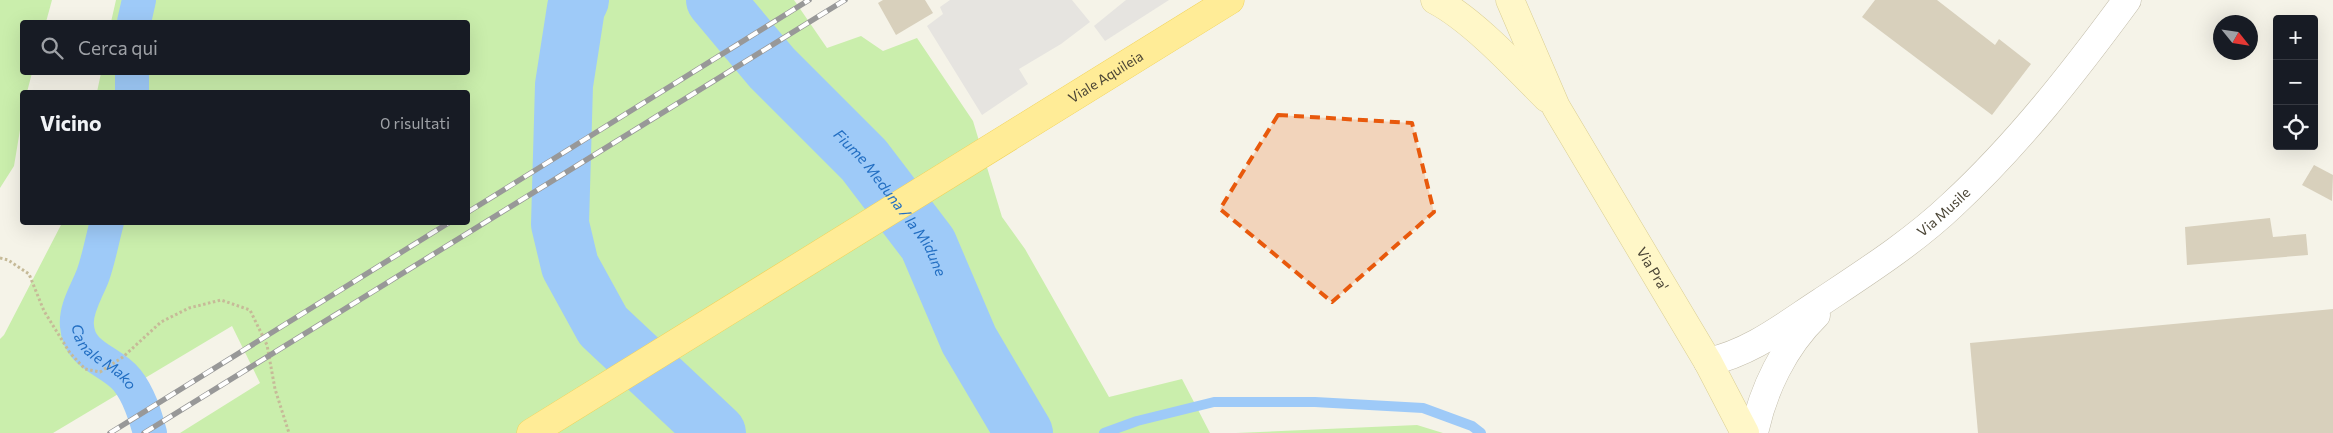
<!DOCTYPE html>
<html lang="it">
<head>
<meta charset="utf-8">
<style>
  body { margin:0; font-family:Commissioner,sans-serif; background:#242831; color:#f1f3f6 }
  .controls { position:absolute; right:15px; top:15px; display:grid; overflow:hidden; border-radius:5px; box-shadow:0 5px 20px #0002 }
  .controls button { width:45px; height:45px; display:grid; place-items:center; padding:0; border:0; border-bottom:1px solid #363941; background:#171b24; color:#f1f3f6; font:25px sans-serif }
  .compass { position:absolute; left:2213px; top:15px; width:45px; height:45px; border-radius:50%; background:#171b24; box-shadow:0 5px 20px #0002; rotate:120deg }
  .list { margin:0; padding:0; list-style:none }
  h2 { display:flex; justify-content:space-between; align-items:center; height:65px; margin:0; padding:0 20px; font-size:21px }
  h2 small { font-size:16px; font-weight:400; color:#9ea1a6 }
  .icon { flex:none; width:28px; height:28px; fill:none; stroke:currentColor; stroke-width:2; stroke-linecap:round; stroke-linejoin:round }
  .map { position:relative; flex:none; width:2333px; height:433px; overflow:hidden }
  .search { position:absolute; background:#171b24; box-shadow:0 5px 20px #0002; left:20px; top:20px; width:450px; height:55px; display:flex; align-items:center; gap:12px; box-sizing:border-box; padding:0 18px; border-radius:5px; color:#9ea1a6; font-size:19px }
  .panel { position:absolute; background:#171b24; box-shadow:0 5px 20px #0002; left:20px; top:90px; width:450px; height:135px; border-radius:5px }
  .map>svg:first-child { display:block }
  .green { fill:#caeeac }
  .parking { fill:#e6e4e0 }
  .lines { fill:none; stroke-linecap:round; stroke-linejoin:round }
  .stream { stroke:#9ecaf8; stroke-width:10 }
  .canal { stroke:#9ecaf8; stroke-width:34 }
  .river { stroke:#9ecaf8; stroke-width:58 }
  .building { fill:#d8d0bc }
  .street-casing { stroke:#c2bca9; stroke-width:29 }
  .secondary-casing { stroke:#dace92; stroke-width:29 }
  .primary-casing { stroke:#f1d35a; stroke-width:29 }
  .path { stroke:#c6ba98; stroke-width:3; stroke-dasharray:2.5 2.5; stroke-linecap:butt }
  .street { stroke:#fff; stroke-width:28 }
  .secondary { stroke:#fff7c8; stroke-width:28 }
  .primary { stroke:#ffec97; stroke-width:28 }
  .rail-casing { stroke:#989898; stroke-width:5.5 }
  .rail { stroke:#fff; stroke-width:4; stroke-dasharray:11; stroke-linecap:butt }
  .marked { fill:#e8590c; fill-opacity:0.2; stroke:#e8590c; stroke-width:4; stroke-dasharray:10 6; stroke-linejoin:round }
  .labels { text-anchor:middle; stroke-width:4.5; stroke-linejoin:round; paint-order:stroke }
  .street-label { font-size:14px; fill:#4a4435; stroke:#fff }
  .water-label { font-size:15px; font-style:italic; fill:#226ec2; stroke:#fff }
</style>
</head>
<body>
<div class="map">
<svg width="2333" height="433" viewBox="0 0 2333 433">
  <rect width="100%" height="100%" fill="#f5f3e8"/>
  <!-- green -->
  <g class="green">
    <path d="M0,0H52L46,22H22V72L32,73L27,92H22V118L14,166L0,188Z"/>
    <path d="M116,0H794L827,48L861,36L883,51L917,38L973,121L1002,217L1025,249L1109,397L1182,379L1210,433H180L260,383L232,326L53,433H0V339L4,335L62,223L468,222V92H97L101,73L468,72V22H111Z"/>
    <path d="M1417,425L1443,433H1236Z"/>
  </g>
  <!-- parking -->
  <g class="parking">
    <path d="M950,0H1072L1090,22L1061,44L1019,69L1028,84L982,115L927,26L943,14L940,7Z"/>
    <path d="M1126,0H1169L1105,41L1094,26Z"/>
  </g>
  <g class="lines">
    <!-- stream -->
    <path class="stream" d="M1104,433L1137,421L1214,402H1315L1423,408L1472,426L1481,433"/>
    <!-- canal -->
    <g class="canal">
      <path d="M134,22L139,0"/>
      <path d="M132,72V92"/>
      <path id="s1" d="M107,222C102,240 99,258 93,275C87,291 75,309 77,326C79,357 111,360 127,380C139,395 145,415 150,433"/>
    </g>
    <!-- river -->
    <g class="river">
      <path d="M580,0L576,8L564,85L560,224L570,266L603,326L717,433"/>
      <path id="s2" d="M715,0L772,68L864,160L928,244L969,340L1024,433"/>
    </g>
  </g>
  <!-- building -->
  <g class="building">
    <path d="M883,0H925L933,13L896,35L878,3Z"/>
    <path d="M1875,0H1937L1995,45L1999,39L2031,64L1992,115L1862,17Z"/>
    <path d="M2314,165L2333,175L2332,201L2302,185Z"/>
    <path d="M2270,218L2273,237L2306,234L2308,255L2187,265L2185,227Z"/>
    <path d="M2333,309V433H1978L1970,343Z"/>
  </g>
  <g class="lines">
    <!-- street casing -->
    <g class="street-casing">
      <g id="street">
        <path id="s3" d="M1708,362C1752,352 1784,326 1821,302C1866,272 1913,242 1952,205C2018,144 2074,72 2127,0"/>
        <path d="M1754,433C1763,390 1784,346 1816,315"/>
      </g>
    </g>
    <!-- secondary casing -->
    <g class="secondary-casing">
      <g id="secondary">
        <path d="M1435,0C1473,20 1516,67 1547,98"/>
        <path id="s4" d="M1510,0L1556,107L1708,362L1745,433"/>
      </g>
    </g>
    <!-- primary casing -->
    <g class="primary-casing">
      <g id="primary">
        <path id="s5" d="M531,433L1230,0"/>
      </g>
    </g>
    <!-- path -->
    <path class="path" d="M0,258L8,260L29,274L44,311L70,353L85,369L100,372L123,357L161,322L189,308L221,300L250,310L267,345L275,389L289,433"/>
    <!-- street -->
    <use href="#street" class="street"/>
    <!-- secondary -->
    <use href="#secondary" class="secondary"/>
    <!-- primary -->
    <use href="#primary" class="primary"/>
    <!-- rail casing -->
    <g class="rail-casing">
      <g id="rail">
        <path d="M468,212L809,0"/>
        <path d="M110,433L450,222"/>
        <path d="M144,433L845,0"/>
      </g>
    </g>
    <!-- rail -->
    <use href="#rail" class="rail"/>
  </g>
  <!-- marked area -->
  <path class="marked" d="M1278,115L1412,123L1434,212L1332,302L1220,209Z"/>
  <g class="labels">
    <!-- street labels -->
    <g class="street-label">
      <text dy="5" stroke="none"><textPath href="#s5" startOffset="676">Viale Aquileia</textPath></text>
      <text dy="5" stroke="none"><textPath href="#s3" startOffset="281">Via Musile</textPath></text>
      <text dy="5" stroke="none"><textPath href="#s4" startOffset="305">Via Pra'</textPath></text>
    </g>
    <!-- water labels -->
    <g class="water-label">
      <text dy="5" stroke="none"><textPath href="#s2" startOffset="269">Fiume Meduna / la Midune</textPath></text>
      <text dy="5" stroke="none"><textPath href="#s1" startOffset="151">Canale Mako</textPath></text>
    </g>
  </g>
</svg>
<div class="controls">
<button>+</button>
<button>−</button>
<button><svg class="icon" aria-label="locate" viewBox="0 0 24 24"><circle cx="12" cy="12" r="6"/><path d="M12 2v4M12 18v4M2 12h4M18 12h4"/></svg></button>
</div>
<svg class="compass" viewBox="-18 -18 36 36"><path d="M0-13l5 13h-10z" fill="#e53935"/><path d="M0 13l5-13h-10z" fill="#9ea1a6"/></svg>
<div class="search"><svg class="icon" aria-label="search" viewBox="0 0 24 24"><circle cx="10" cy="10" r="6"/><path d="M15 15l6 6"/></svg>Cerca qui</div>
<section class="panel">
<h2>Vicino<small>0 risultati</small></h2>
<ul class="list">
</ul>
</section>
</div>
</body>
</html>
